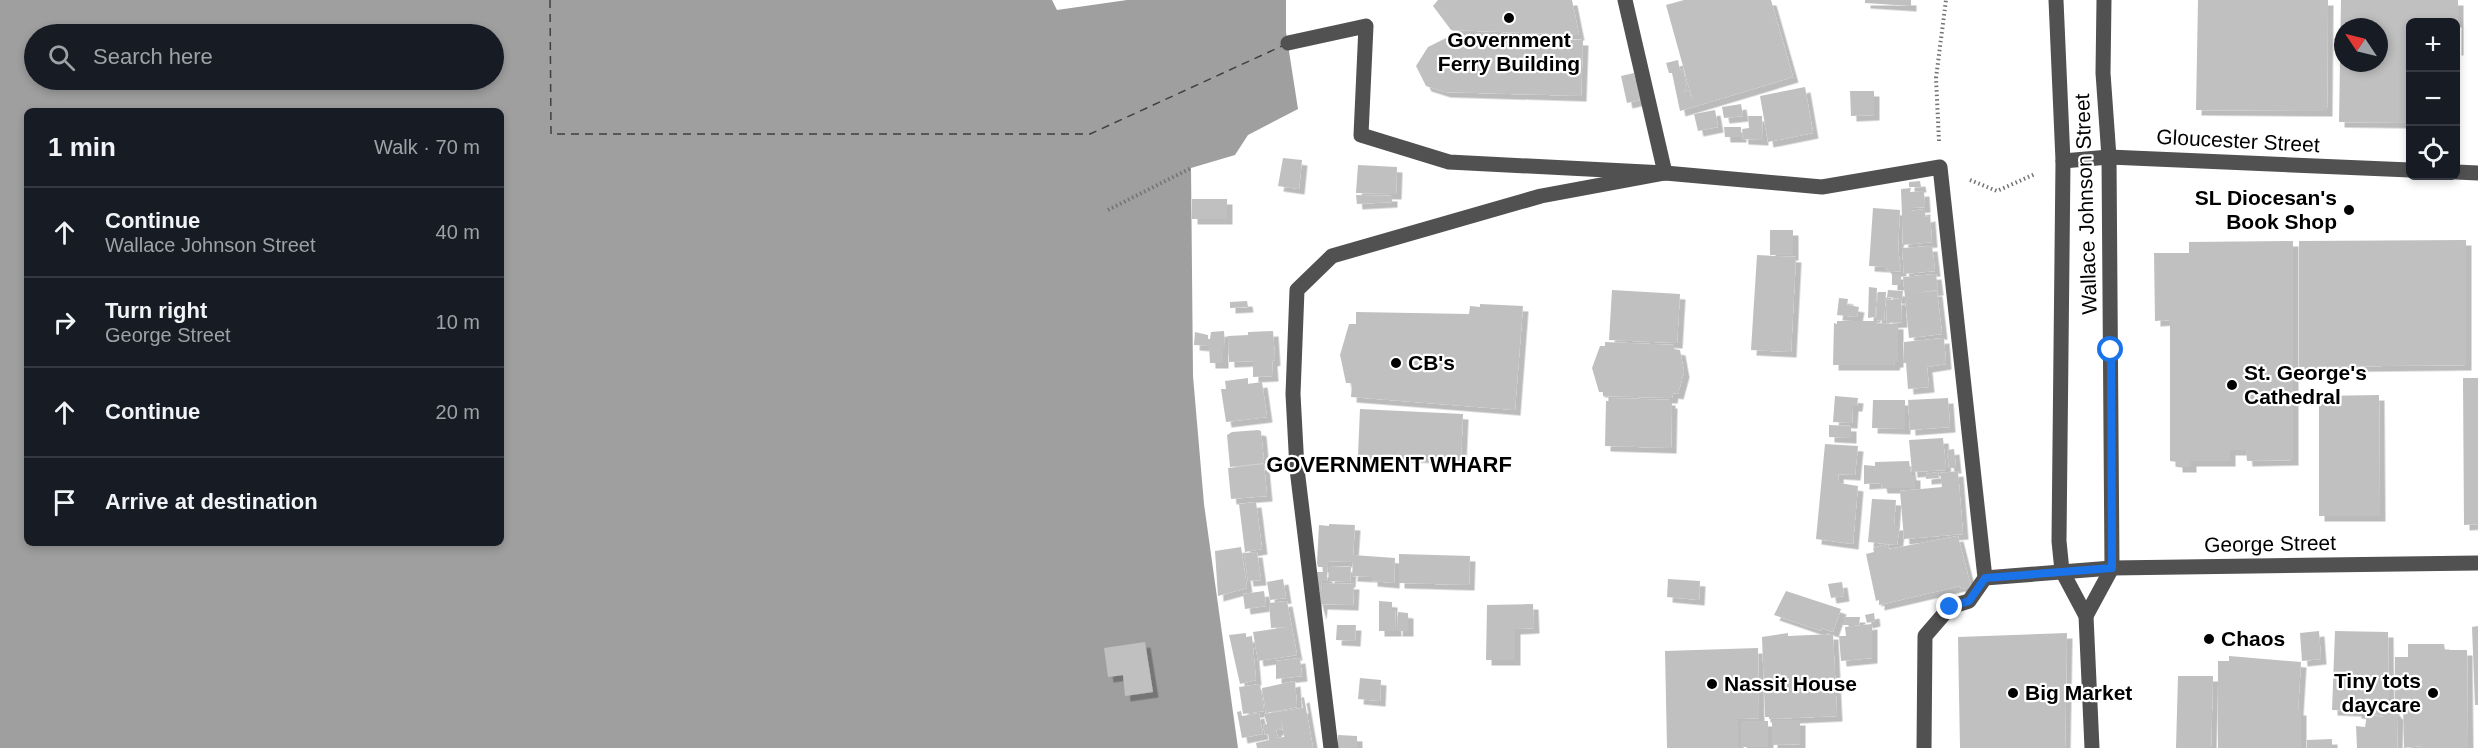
<!DOCTYPE html>
<html lang="en">
<head>
<meta charset="utf-8">
<style>
  body { margin:0; font-family:Arial,sans-serif; background:#20242c; color:#f1f3f6 }
  .controls { position:absolute; right:18px; top:18px; display:grid; overflow:hidden; border-radius:9px; box-shadow:0 3px 9px #0003 }
  .controls button { width:54px; height:54px; display:grid; place-items:center; padding:0; border:0; border-bottom:2px solid #363941; background:#171b24; color:#f1f3f6; font:30px sans-serif }
  .compass { position:absolute; left:2334px; top:18px; width:54px; height:54px; border-radius:50%; background:#171b24; box-shadow:0 3px 9px #0003; rotate:305deg }
  .stop { position:absolute; width:18px; height:18px; margin:-14px; border:4px solid #1a73e8; border-radius:50%; background:#fff }
  .stop.end { background:#1a73e8; border-color:#fff; box-shadow:0 2px 6px #0008 }
  .list { margin:0; padding:0; list-style:none }
  h2 { display:flex; justify-content:space-between; align-items:center; height:78px; margin:0; padding:0 24px; font-size:26px }
  h2 small { font-size:20px; font-weight:400; color:#9ea1a6 }
  .list li { display:grid; grid-template-columns:39px 1fr auto; gap:18px; align-items:center; box-sizing:border-box; height:90px; padding:0 24px; border-top:2px solid #363941 }
  .list b { display:block; font-size:22px; white-space:nowrap }
  .list p { margin:0; font-size:20px; white-space:nowrap; color:#9ea1a6 }
  .list em { font-size:20px; font-style:normal; color:#9ea1a6 }
  .icon { flex:none; width:33px; height:33px; fill:none; stroke:currentColor; stroke-width:2; stroke-linecap:round; stroke-linejoin:round }
  .map { position:relative; flex:none; width:2478px; height:748px; overflow:hidden }
  .search { position:absolute; background:#171b24; box-shadow:0 3px 9px #0003; left:24px; top:24px; width:480px; height:66px; display:flex; align-items:center; gap:15px; box-sizing:border-box; padding:0 21px; border-radius:33px; color:#9ea1a6; font-size:22px }
  .panel { position:absolute; background:#171b24; box-shadow:0 3px 9px #0003; left:24px; top:108px; width:480px; height:438px; border-radius:9px }
  .map>svg:first-child { display:block }
  .water { fill:#9f9f9f; fill-rule:evenodd }
  .lines { fill:none; stroke-linecap:round; stroke-linejoin:round }
  .ferry { stroke:#404040; stroke-width:1.5; stroke-dasharray:8 6; stroke-linecap:butt }
  .building { fill:#c0c0c0; fill-rule:evenodd; filter:url(#shadow) }
  .path { stroke:#737373; stroke-width:4; stroke-dasharray:1.5 3; stroke-linecap:butt }
  .minor { stroke:#515151; stroke-width:15 }
  .route { stroke:#1a73e8; stroke-width:8 }
  .poi-dot { fill:#000; stroke:#fff; stroke-width:2 }
  .labels { text-anchor:middle; stroke-width:4.5; stroke-linejoin:round; paint-order:stroke }
  .poi-label { font-size:21px; font-weight:bold; fill:#000; stroke:#fff; text-anchor:start }
  .street-label { font-size:21px; fill:#000; stroke:#fff }
  .neighbourhood-label { font-size:22px; font-weight:bold; fill:#000; stroke:#fff }
</style>
</head>
<body>
<div class="map">
<svg width="2478" height="748" viewBox="0 0 2478 748">
  <defs>
    <filter id="shadow"><feDropShadow dx="5.5" dy="5.5" stdDeviation="0" flood-color="#0004"/></filter>
  </defs>
  <rect width="100%" height="100%" fill="#fff"/>
  <!-- water -->
  <path class="water" d="M0,0H1052L1057,10L1127,0H1286V32L1298,109L1248,135L1235,155L1191,168L1193,376L1204,504L1238,748H0ZM34,34H494V80H34ZM27,111H501V543H27Z"/>
  <g class="lines">
    <!-- ferry -->
    <path class="ferry" d="M550,0L551,134H1090L1282,46"/>
  </g>
  <!-- building -->
  <g class="building">
    <path d="M1438,0H1572L1579,35L1451,30L1433,6Z"/>
    <path d="M1684,0H1771L1793,77L1680,111L1672,73H1669L1666,63L1678,60L1680,70L1683,69L1687,88L1683,92L1689,90L1693,102L1666,5Z"/>
    <path d="M1865,0H1911V6L1865,3Z"/>
    <path d="M2198,0H2328L2327,111L2196,110Z"/>
    <path d="M2341,0H2458V50H2456V22H2410V123L2339,122ZM2343,27H2379V63H2343Z"/>
    <path d="M1446,38L1583,40L1581,96L1445,92L1426,86L1416,66L1428,47Z"/>
    <path d="M1634,73L1640,100L1627,103L1621,76Z"/>
    <path d="M1805,87L1813,133L1768,142L1760,96Z"/>
    <path d="M1850,91H1874V115L1851,116Z"/>
    <path d="M1741,104L1743,116L1724,118L1722,107Z"/>
    <path d="M1715,110L1718,127L1698,131L1694,114Z"/>
    <path d="M1748,116H1762L1763,140L1743,139L1742,129L1749,128Z"/>
    <path d="M1724,127H1741V137H1725Z"/>
    <path d="M1283,158L1302,160L1299,189L1278,186Z"/>
    <path d="M1358,165L1397,167L1396,194L1356,193Z"/>
    <path d="M1920,181L1921,187H1909V182Z"/>
    <path d="M1911,188L1910,192L1924,191L1925,207L1911,208V211L1925,209V217L1930,216L1932,242L1903,245L1901,189Z"/>
    <path d="M1356,195L1392,196V202L1357,204Z"/>
    <rect x="1192" y="199" width="35" height="20"/>
    <path d="M1873,208L1900,210L1898,248L1901,271L1889,272L1885,267L1869,266Z"/>
    <rect x="1770" y="230" width="23" height="25"/>
    <path d="M2466,240V365L2299,367V241Z"/>
    <path d="M2293,241V460L2247,461L2246,450H2230V461H2191V467H2177V462L2170,461V320L2155,321L2154,253H2189V242Z"/>
    <path d="M1932,246L1935,271L1904,274L1902,248Z"/>
    <path d="M1757,255L1796,257L1791,352L1751,350Z"/>
    <rect x="1892" y="274" width="9" height="11"/>
    <path d="M1936,274L1938,290L1913,293L1937,291L1942,334L1909,338L1903,277Z"/>
    <path d="M1869,287L1877,288L1875,317L1868,318Z"/>
    <path d="M1612,290L1680,294L1677,343L1609,340Z"/>
    <path d="M1888,290L1903,291L1902,299L1887,297Z"/>
    <path d="M1878,292H1886L1884,321L1876,320Z"/>
    <path d="M1839,298L1848,299L1847,305L1859,307L1857,317L1837,315Z"/>
    <path d="M1901,299L1902,322L1887,323L1886,300Z"/>
    <path d="M1247,301L1248,307L1230,308V302Z"/>
    <path d="M1480,304L1523,306L1515,410L1351,397L1352,383H1346L1340,355L1349,324H1356V312L1469,314L1470,306L1480,307Z"/>
    <path d="M1837,321H1874V323L1898,324V362H1895L1894,365H1833L1834,323L1837,324Z"/>
    <path d="M1224,331L1225,349H1223V363H1210L1209,346L1194,345L1195,332L1208,335V339H1210L1211,332Z"/>
    <path d="M1273,331L1275,360L1272,361L1273,376L1253,377V361L1229,362L1228,336L1248,335V332Z"/>
    <path d="M1944,338L1946,364L1927,367L1929,387L1908,389L1906,363H1903L1904,342Z"/>
    <path d="M1605,342L1674,345V349L1680,350L1684,372L1678,394L1673,393L1672,398L1603,396V392H1599L1592,368L1600,346H1605Z"/>
    <path d="M1248,378V384L1262,382L1267,417L1226,422L1221,389H1226L1225,381Z"/>
    <path d="M2463,378H2478V524L2464,525Z"/>
    <path d="M2379,395L2380,516H2319V396Z"/>
    <path d="M1835,396L1858,398L1857,406H1853L1852,423L1833,422Z"/>
    <path d="M1610,398L1670,400V403H1672L1671,448L1605,446L1606,401H1610Z"/>
    <path d="M1948,398L1950,427L1910,430L1908,400Z"/>
    <path d="M1873,400H1905V429L1872,428Z"/>
    <path d="M1360,409L1463,414L1461,459L1358,455Z"/>
    <path d="M1829,425L1851,426V438L1829,437Z"/>
    <path d="M1258,430L1261,431L1264,463L1230,467L1227,435L1232,432Z"/>
    <path d="M1943,438L1946,470L1912,472L1909,440Z"/>
    <path d="M1825,444L1858,446L1855,475L1838,474L1839,483L1858,486L1853,544L1816,539Z"/>
    <path d="M1954,449L1956,468H1949L1947,450Z"/>
    <path d="M1909,461L1911,475H1915V488H1882L1881,483L1864,484V465L1875,466V462Z"/>
    <path d="M1264,464L1267,496L1231,499L1228,468Z"/>
    <path d="M1958,471L1963,534L1904,539L1900,491L1942,487L1940,473Z"/>
    <path d="M1938,472L1939,478L1926,479V474Z"/>
    <path d="M1872,499L1896,500L1894,525H1900L1897,545L1868,542Z"/>
    <path d="M1256,502L1262,549L1245,552L1239,504Z"/>
    <path d="M1329,524L1355,525L1353,555L1395,558L1394,583L1372,581V577L1352,576L1353,562L1328,561L1327,581H1322L1321,591L1314,590L1315,572H1323V567H1318L1317,563L1319,525L1329,526Z"/>
    <path d="M1958,536L1971,587L1961,589L1960,586L1879,605V600L1876,601L1866,554L1874,552L1873,548L1888,544L1889,549Z"/>
    <path d="M1241,547L1247,588L1218,596L1215,551Z"/>
    <path d="M1257,552L1261,580L1248,581L1244,553Z"/>
    <path d="M1399,554L1470,556L1469,585L1399,583Z"/>
    <path d="M1329,566L1351,567L1350,582L1329,581Z"/>
    <path d="M1283,579L1286,598L1270,600L1267,582Z"/>
    <path d="M1668,579L1700,581L1699,600L1667,597Z"/>
    <path d="M1842,582L1844,596L1831,598L1828,584Z"/>
    <path d="M1323,583L1354,584L1353,605L1322,604L1321,615L1315,592H1323Z"/>
    <path d="M1264,591L1266,606L1245,609L1243,594Z"/>
    <path d="M1786,591L1841,609L1833,632L1822,628L1821,631L1774,615Z"/>
    <path d="M1287,601L1297,655L1258,661L1253,632L1287,627L1271,628L1269,603Z"/>
    <path d="M1379,601L1392,602V610H1395L1396,631H1379Z"/>
    <path d="M1533,604L1534,628L1515,629V660H1486L1487,605Z"/>
    <path d="M1398,612L1408,613V631H1397Z"/>
    <path d="M1874,613L1875,621L1867,623L1865,615Z"/>
    <path d="M1843,617H1860L1859,625H1843Z"/>
    <path d="M1872,624V658L1841,661L1839,636H1846L1845,627Z"/>
    <path d="M1337,625H1356L1355,641L1336,640Z"/>
    <path d="M2478,626V705H2475L2472,627Z"/>
    <path d="M2319,631L2321,659L2302,661L2300,633Z"/>
    <path d="M2335,631L2388,632L2389,700L2382,703L2381,716L2356,713V711L2332,710Z"/>
    <path d="M1246,633V637L1252,636L1256,680L1240,684L1229,635Z"/>
    <path d="M1788,633V636L1833,634L1837,716L1769,719V717H1765L1762,637Z"/>
    <path d="M2067,633L2065,748H1960L1958,637Z"/>
    <path d="M1145,642L1153,692L1125,696L1123,675L1108,677L1104,648Z"/>
    <path d="M2408,644H2444L2445,650H2467L2468,748H2422L2421,746L2404,748L2403,705H2395V657H2408Z"/>
    <path d="M1758,648L1759,718L1738,719V748H1667L1665,651Z"/>
    <path d="M2229,656L2301,662L2298,710H2301V748H2218V661H2229Z"/>
    <path d="M1300,658L1302,676L1276,679V661Z"/>
    <path d="M2178,676H2213L2211,748H2176Z"/>
    <path d="M1360,678L1381,680L1380,701L1358,699Z"/>
    <path d="M1295,681L1297,707L1266,713L1262,688Z"/>
    <path d="M1260,684L1264,711L1243,714L1239,687Z"/>
    <path d="M1304,697L1313,748H1257L1256,743L1269,740L1268,734L1265,735L1263,725L1267,724L1264,714L1303,708L1301,698ZM1281,718L1284,737L1278,738L1276,730L1282,729Z"/>
    <path d="M2384,703H2394V710L2398,715L2397,748H2357L2356,726L2365,727L2367,715L2384,717Z"/>
    <path d="M1241,711L1242,716L1259,713L1263,734L1242,738L1237,712Z"/>
    <path d="M1772,720H1800V744L1772,745Z"/>
    <rect x="1741" y="721" width="27" height="26"/>
    <path d="M1338,735L1357,736V748H1338Z"/>
    <path d="M2332,739V748H2307V740Z"/>
  </g>
  <g class="lines">
    <!-- path -->
    <g class="path">
      <path d="M1939,141L1936,78L1946,0"/>
      <path d="M1970,180L1997,191L2035,174"/>
      <path d="M1108,210L1191,168"/>
    </g>
    <!-- minor -->
    <g class="minor">
      <path d="M2056,0L2063,161L2059,541L2062,571L2086,616L2092,748"/>
      <path d="M1288,43L1366,26L1361,135L1449,162L1665,173L1625,0"/>
      <path d="M2063,161L2109,157L2410,170"/>
      <path d="M2456,172L2478,173"/>
      <path d="M1985,578L2112,568L2478,563"/>
      <path d="M2086,616L2112,568L2109,157L2103,73L2104,0"/>
      <path d="M1331,748L1297,469L1293,394L1297,290L1332,256L1541,196L1665,173L1822,187L1940,167L1985,578L1969,601L1950,607L1925,636L1924,748"/>
    </g>
  </g>
  <g class="lines">
    <!-- route -->
    <path class="route" d="M1950,607L1969,601L1985,578L2112,568L2111,350"/>
  </g>
  <!-- markers -->
  <g class="poi-dot">
    <circle cx="1509" cy="18" r="6"/>
    <circle cx="2349" cy="210" r="6"/>
    <circle cx="1396" cy="363" r="6"/>
    <circle cx="2232" cy="385" r="6"/>
    <circle cx="2209" cy="639" r="6"/>
    <circle cx="1712" cy="684" r="6"/>
    <circle cx="2013" cy="693" r="6"/>
    <circle cx="2433" cy="693" r="6"/>
  </g>
  <g class="labels">
    <!-- poi labels -->
    <g class="poi-label">
      <text x="1509" y="47" text-anchor="middle">Government<tspan x="1509" dy="24">Ferry Building</tspan></text>
      <text x="2337" y="205" text-anchor="end">SL Diocesan's<tspan x="2337" dy="24">Book Shop</tspan></text>
      <text x="1408" y="370">CB's</text>
      <text x="2244" y="380">St. George's<tspan x="2244" dy="24">Cathedral</tspan></text>
      <text x="2221" y="646">Chaos</text>
      <text x="2421" y="688" text-anchor="end">Tiny tots<tspan x="2421" dy="24">daycare</tspan></text>
      <text x="1724" y="691">Nassit House</text>
      <text x="2025" y="700">Big Market</text>
    </g>
    <!-- street labels -->
    <g class="street-label">
      <text transform="translate(2238 141) rotate(3)" y="7">Gloucester Street</text>
      <text transform="translate(2086 204) rotate(-92)" y="7">Wallace Johnson Street</text>
      <text transform="translate(2270 544) rotate(-1)" y="7">George Street</text>
    </g>
    <!-- neighbourhood labels -->
    <g class="neighbourhood-label">
      <text x="1389" y="472">GOVERNMENT WHARF</text>
    </g>
  </g>
</svg>
<div class="controls">
<button>+</button>
<button>−</button>
<button><svg class="icon" aria-label="locate" viewBox="0 0 24 24"><circle cx="12" cy="12" r="6"/><path d="M12 2v4M12 18v4M2 12h4M18 12h4"/></svg></button>
</div>
<svg class="compass" viewBox="-18 -18 36 36"><path d="M0-13l5 13h-10z" fill="#e53935"/><path d="M0 13l5-13h-10z" fill="#9ea1a6"/></svg>
<div class="stop" style="left:2111px;top:350px"></div>
<div class="stop end" style="left:1950px;top:607px"></div>
<div class="search"><svg class="icon" aria-label="search" viewBox="0 0 24 24"><circle cx="10" cy="10" r="6"/><path d="M15 15l6 6"/></svg>Search here</div>
<section class="panel">
<h2>1 min<small>Walk · 70 m</small></h2>
<ul class="list">
<li><svg class="icon" aria-label="ahead" viewBox="0 0 24 24"><path d="M12 20V5M6 11l6-6 6 6"/></svg><div><b>Continue</b><p>Wallace Johnson Street</p></div><em>40 m</em></li>
<li><svg class="icon" aria-label="right" viewBox="0 0 24 24"><path d="M7 20v-9h11M14 6l5 5-5 5"/></svg><div><b>Turn right</b><p>George Street</p></div><em>10 m</em></li>
<li><svg class="icon" aria-label="ahead" viewBox="0 0 24 24"><path d="M12 20V5M6 11l6-6 6 6"/></svg><div><b>Continue</b></div><em>20 m</em></li>
<li><svg class="icon" aria-label="arrive" viewBox="0 0 24 24"><path d="M6 21V4h12l-3 4 3 4H6"/></svg><div><b>Arrive at destination</b></div></li>
</ul>
</section>
</div>
</body>
</html>
